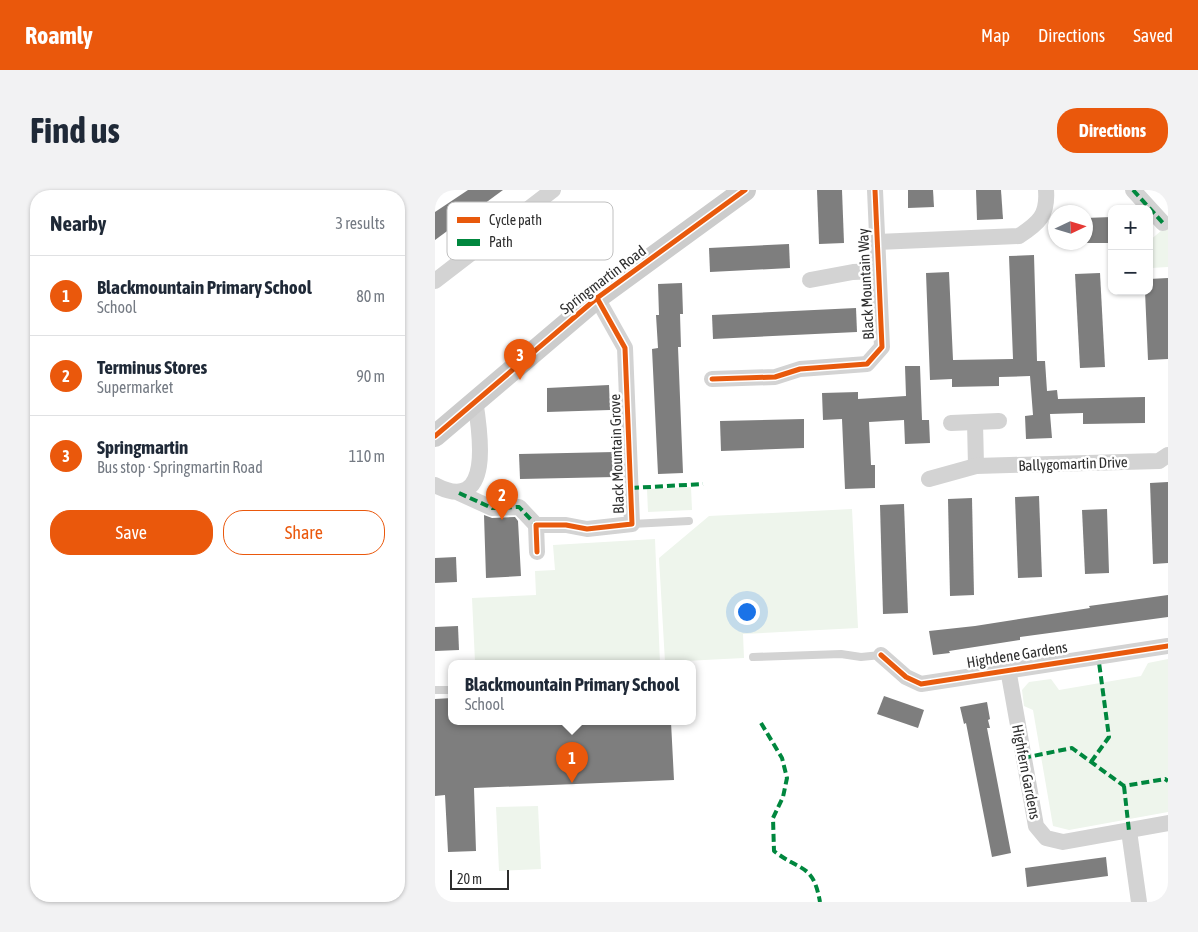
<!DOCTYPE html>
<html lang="en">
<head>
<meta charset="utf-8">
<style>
  body { margin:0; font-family:"Asap Condensed",sans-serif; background:#f2f2f3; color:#1f2937 }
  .controls { position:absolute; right:15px; top:15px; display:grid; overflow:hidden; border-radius:10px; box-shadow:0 1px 4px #0004 }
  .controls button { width:45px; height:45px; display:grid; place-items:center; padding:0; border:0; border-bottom:1px solid #e0e1e3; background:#fff; color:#1f2937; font:25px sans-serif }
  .compass { position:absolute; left:613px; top:15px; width:45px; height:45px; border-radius:50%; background:#fff; box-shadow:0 1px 4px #0004; rotate:86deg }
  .scale { position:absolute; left:15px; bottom:12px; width:59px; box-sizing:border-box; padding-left:5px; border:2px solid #2e2e2e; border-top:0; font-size:14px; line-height:18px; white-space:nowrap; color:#2e2e2e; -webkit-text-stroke:4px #fff; paint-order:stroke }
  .you { position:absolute; left:311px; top:421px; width:18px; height:18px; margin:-12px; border:4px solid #fff; border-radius:50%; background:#1a73e8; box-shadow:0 0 0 8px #1a73e833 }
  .badge { display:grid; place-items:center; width:32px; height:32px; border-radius:50%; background:#ea580c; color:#fff; font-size:16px; font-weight:700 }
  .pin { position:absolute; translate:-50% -41px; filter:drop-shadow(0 1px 2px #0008) }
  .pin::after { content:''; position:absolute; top:26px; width:18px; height:15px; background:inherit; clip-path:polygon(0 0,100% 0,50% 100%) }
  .popup { position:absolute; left:13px; top:470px; width:248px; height:65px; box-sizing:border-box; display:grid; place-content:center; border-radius:10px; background:#fff; filter:drop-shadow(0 1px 4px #0005); font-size:16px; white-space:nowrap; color:#747a83 }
  .popup b { font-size:19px; color:#1f2937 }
  .popup::after { content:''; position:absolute; left:50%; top:100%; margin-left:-10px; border:10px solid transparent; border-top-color:#fff }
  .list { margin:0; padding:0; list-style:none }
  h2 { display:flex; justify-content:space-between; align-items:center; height:65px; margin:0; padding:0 20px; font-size:21px }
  h2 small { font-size:16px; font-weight:400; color:#747a83 }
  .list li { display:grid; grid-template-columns:32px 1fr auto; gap:15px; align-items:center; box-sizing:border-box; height:80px; padding:0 20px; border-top:1px solid #e0e1e3 }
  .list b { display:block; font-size:19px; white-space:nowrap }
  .list p { margin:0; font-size:16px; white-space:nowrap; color:#747a83 }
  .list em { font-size:16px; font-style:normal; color:#747a83 }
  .actions { display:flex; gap:10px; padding:15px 20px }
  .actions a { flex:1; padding:11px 0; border:1px solid #ea580c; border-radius:20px; text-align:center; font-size:18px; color:#ea580c }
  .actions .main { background:#ea580c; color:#fff }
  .map { position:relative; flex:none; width:733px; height:712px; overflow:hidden; border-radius:20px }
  header { display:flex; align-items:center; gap:30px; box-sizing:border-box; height:70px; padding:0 25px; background:#ea580c; color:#fff }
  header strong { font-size:24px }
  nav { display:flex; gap:28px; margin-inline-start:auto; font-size:18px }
  .intro { display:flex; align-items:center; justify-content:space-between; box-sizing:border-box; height:120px; padding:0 30px }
  h1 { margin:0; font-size:35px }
  .button { padding:12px 22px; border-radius:20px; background:#ea580c; color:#fff; font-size:18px; font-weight:700 }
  main { display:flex; gap:30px; padding:0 30px }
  aside { flex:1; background:#fff; border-radius:20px; box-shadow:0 1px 4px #0004 }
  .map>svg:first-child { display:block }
  .green { fill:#eef5ec }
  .building { fill:#7e7e7e }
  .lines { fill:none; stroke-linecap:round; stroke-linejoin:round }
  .lane { stroke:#d3d3d3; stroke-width:8 }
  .street { stroke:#d3d3d3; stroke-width:16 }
  .secondary { stroke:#ccc; stroke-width:22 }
  .quiet { stroke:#00873e; stroke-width:4; stroke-dasharray:8 4; stroke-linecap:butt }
  .cycleway-casing { stroke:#fff; stroke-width:8 }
  .cycleway { stroke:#e8590c; stroke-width:5 }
  .labels { text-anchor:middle; stroke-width:5; stroke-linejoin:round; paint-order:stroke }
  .street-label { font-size:15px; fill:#2e2e2e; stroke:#fff }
  .key { fill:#fff; stroke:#c0c0c0; stroke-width:1 }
  .key-label { font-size:14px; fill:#2e2e2e }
</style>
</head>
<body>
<header>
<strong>Roamly</strong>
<nav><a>Map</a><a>Directions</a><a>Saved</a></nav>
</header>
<div class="intro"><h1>Find us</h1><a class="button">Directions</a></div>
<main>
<aside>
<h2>Nearby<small>3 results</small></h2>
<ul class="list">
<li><span class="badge">1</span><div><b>Blackmountain Primary School</b><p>School</p></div><em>80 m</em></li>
<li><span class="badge">2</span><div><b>Terminus Stores</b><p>Supermarket</p></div><em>90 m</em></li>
<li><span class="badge">3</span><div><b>Springmartin</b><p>Bus stop · Springmartin Road</p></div><em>110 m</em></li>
</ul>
<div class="actions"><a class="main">Save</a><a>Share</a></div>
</aside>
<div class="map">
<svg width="733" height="712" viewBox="0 0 733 712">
  <rect width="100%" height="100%" fill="#fff"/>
  <!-- green -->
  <g class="green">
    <path d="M733,35V77L716,78L714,51Z"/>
    <path d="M256,297L257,320L213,322L212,299Z"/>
    <path d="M417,319L423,438L308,444L309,468L230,472L224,368L274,326Z"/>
    <path d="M220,349L225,474H45L40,472L37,408L101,405L100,381L120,380L118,355Z"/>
    <path d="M733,469V622L634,640L618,636L598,520L589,516L587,500L594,492L616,489L624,500L706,486L713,473Z"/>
    <path d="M103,616L106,679L64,681L61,617Z"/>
  </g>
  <!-- building -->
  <g class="building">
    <path d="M33,0H68L0,50V22Z"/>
    <path d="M382,0H407L409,53L384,54Z"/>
    <path d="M473,0H498L499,17L473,18Z"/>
    <path d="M541,0H566L568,29L542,30Z"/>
    <path d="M677,27V53H650V28Z"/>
    <path d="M354,54L355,78L275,82L274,58Z"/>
    <path d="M599,65L602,171H610L612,201L622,200L623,209L710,207V233L648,234V223L615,224L617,248L591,249L590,226L598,225L595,186L564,187V196L517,197V189L495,190L491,83L514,82L518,170L578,169L574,66Z"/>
    <path d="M665,83L670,177L645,178L640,84Z"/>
    <path d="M733,88V169L713,170L710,101H714V89Z"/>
    <path d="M247,93L248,124H245L246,157H243L248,283L223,284L217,159L223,158L221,125H224L223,94Z"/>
    <path d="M421,118L422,142L278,149L277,125Z"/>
    <path d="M470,176H485L487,230H494L495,253L470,254L469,230L434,232L436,275H440V298L410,299L407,229L388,230L387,203L423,202V209L471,206Z"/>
    <path d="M174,195L175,220L112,222V198Z"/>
    <path d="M369,229V258L286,261L285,231Z"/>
    <path d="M180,262V287L85,289L84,264Z"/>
    <path d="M733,292V373L718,374L715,293Z"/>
    <path d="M604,306L607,387L583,388L580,307Z"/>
    <path d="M537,308L539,405L515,406L513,309Z"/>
    <path d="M469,314L473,423L448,424L445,315Z"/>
    <path d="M672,319L674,383L650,384L647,320Z"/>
    <path d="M49,325L57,328L80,327L83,331L86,386L51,388Z"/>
    <path d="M21,367L22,392L0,393V368Z"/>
    <path d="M733,405V427L585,447V450L514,461L515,463L498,465L494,441L540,436L655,418L654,416Z"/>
    <path d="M23,436L24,460L0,461V437Z"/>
    <path d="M449,506L489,520L483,538L442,524Z"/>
    <path d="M17,508V532H35V535L103,532H236L239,590L39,598L41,661L13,662L10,605L0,606V509Z"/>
    <path d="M552,512L555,529L553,530L555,538H552L576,663L557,667L531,533L529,534L525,517Z"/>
    <path d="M671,667L673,686L592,697L590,678Z"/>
  </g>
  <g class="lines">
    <!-- lane -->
    <g class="lane">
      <path d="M197,334L254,331"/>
      <path d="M318,467L406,464L426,467L446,465"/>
      <path d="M0,500H17"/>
    </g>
    <!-- street -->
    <g class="street">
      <path d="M698,0L728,33"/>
      <path d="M442,52L584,46C604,33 613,25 611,0"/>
      <path d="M375,90L418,82L443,81"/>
      <path d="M0,91L118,0"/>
      <path d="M277,189L340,187L365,179L432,174L447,157L440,0"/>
      <path d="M540,232L541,276"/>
      <path d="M516,233L564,231"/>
      <path d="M494,289L541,276L724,271L733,265"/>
      <path d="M0,295C59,326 45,241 40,210"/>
      <path d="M24,303L57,318L84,317L101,335"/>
      <path d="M102,362L101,335H131L152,339L197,334L190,158L162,108"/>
      <path d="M446,465L471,487L486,494L733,456"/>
      <path d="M573,479L601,636L611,648L628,652L733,633"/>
      <path d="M694,641L704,712"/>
    </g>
    <!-- secondary -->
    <path class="secondary" d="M0,246L162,108L310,0"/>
    <!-- quiet -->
    <g class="quiet">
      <path d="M698,0L728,33"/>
      <path d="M196,298L268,294"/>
      <path d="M24,303L57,318L84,317L101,335"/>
      <path d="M326,533L347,568L352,588L348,607L338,628L339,661C366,682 378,673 385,712"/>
      <path d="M588,568L637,558L689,596L730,589L733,591"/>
      <path d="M656,572L674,547L663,465"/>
      <path d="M689,596L694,641"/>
    </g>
    <!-- cycleway casing -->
    <g class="cycleway-casing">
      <g id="cycleway">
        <path d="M277,189L340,187L365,179L432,174L447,157L440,0"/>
        <path d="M0,246L162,108L310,0"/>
        <path d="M102,362L101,335H131L152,339L197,334L190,158L162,108"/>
        <path d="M446,465L471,487L486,494L733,456"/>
      </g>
    </g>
    <!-- cycleway -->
    <use href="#cycleway" class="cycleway"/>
  </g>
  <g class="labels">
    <!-- street labels -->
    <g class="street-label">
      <text transform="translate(168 90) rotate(-37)" y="5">Springmartin Road</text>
      <text transform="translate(431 94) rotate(-93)" y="5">Black Mountain Way</text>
      <text transform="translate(182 264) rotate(-92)" y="5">Black Mountain Grove</text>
      <text transform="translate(638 274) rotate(-2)" y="5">Ballygomartin Drive</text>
      <text transform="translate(582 465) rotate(-9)" y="5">Highdene Gardens</text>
      <text transform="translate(591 582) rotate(79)" y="5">Highfern Gardens</text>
    </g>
  </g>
  <!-- legend -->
  <rect x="12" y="12" width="166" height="58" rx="8" class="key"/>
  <rect x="22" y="27" width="23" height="6" fill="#e8590c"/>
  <rect x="22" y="49" width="23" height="7" fill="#00873e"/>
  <g class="key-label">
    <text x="54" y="35">Cycle path</text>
    <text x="54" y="57">Path</text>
  </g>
</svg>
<div class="controls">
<button>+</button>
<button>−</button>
</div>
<svg class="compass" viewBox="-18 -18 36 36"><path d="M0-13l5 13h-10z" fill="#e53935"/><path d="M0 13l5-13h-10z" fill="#747a83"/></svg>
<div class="scale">20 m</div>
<div class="you"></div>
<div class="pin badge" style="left:137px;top:593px">1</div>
<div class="popup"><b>Blackmountain Primary School</b>School</div>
<div class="pin badge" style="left:67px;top:330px">2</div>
<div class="pin badge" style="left:85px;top:190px">3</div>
</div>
</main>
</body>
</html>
